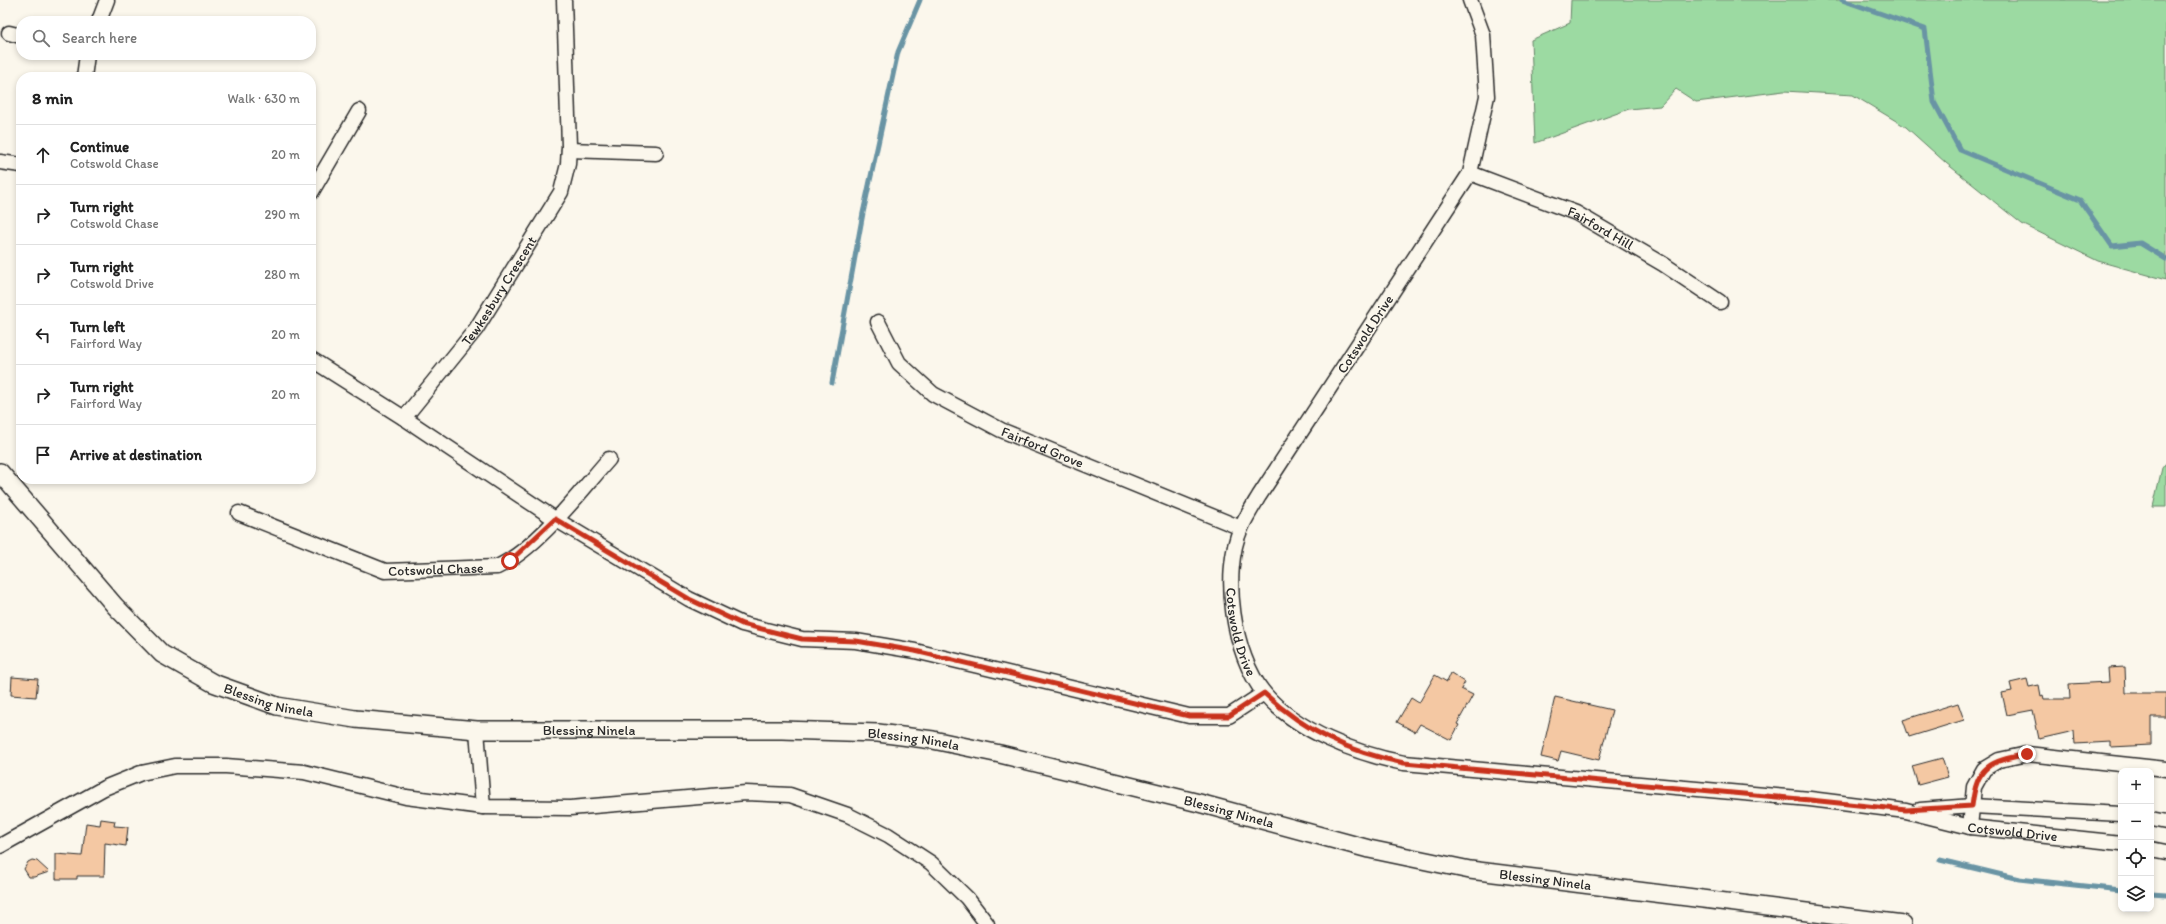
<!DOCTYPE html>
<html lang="en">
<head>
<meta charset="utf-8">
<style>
  body { margin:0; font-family:Itim,sans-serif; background:#f6f6f6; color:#222 }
  .controls { position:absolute; right:12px; bottom:12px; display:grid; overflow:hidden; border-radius:8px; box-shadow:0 2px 6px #0003 }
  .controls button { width:36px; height:36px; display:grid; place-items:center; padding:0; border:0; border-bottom:1px solid #e0e0e0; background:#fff; color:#222; font:20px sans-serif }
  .stop { position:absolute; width:12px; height:12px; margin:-9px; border:3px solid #c8321e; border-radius:50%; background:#fff }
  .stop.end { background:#c8321e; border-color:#fff; box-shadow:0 1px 4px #0008 }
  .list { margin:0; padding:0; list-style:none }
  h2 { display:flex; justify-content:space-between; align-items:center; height:52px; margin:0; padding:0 16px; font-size:17px }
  h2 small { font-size:13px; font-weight:400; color:#767676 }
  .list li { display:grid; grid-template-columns:26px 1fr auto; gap:12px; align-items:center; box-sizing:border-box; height:60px; padding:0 16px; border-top:1px solid #e0e0e0 }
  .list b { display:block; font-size:15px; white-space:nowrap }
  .list p { margin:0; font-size:13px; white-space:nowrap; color:#767676 }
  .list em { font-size:13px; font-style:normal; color:#767676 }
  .icon { flex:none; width:22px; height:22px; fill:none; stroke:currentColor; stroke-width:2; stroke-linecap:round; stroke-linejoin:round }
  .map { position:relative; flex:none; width:2166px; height:924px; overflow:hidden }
  .search { position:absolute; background:#fff; box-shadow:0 2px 6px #0003; left:16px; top:16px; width:300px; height:44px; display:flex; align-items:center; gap:10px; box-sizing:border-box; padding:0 14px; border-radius:16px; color:#767676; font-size:15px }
  .panel { position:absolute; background:#fff; box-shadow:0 2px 6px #0003; left:16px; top:72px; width:300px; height:412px; border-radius:16px }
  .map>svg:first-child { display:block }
  .green { fill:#9cdaa2; stroke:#648266 }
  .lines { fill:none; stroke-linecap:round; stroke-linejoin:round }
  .stream { stroke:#6994a4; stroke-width:5 }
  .building { fill:#f4c8a3; stroke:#2b2b2b }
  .minor-casing { stroke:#2b2b2b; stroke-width:17 }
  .tertiary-casing { stroke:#2b2b2b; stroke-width:20 }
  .minor { stroke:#fbf7ec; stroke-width:14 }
  .tertiary { stroke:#fbf7ec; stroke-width:17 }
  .route { stroke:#c8321e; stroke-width:5 }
  .labels { text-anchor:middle; stroke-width:3.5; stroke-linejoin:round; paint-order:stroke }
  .street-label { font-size:14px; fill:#2b2b2b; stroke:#fbf7ec }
</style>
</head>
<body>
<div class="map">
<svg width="2166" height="924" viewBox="0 0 2166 924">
  <rect width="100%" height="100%" fill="#fbf7ec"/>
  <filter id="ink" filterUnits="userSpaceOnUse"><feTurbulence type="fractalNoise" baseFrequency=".025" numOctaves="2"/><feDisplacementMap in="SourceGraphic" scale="8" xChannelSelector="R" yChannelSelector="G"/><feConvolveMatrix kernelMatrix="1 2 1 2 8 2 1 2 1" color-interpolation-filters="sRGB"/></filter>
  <g filter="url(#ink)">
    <!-- green -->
    <g class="green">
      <path d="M1571,0H2166V280L2098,261L2022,224L1946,163L1906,127L1853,95L1784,91L1696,102L1676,89L1660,106L1629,109L1535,143L1531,40L1570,23Z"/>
      <path d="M2166,463V507H2153L2162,468Z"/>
    </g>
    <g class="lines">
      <!-- stream -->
      <g class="stream">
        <path d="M1842,0L1925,29L1934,102L1960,150L2080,200L2112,246L2140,243L2166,259"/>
        <path d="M832,383L863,213L898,52L920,0"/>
        <path d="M1940,860L2019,879L2121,890"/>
        <path d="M2151,894L2166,895"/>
      </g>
    </g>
    <!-- building -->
    <g class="building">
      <path d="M2125,667L2126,693H2166V717H2151V745L2111,747V742L2075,744L2074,731L2039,739L2033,710L2007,715L2002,693L2012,691L2010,683L2027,679L2029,687L2039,685L2041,696L2043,695L2044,699H2070L2069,684L2109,682L2108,668Z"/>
      <path d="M1451,673L1465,682L1461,689L1473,695L1457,724L1459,725L1451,740L1420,724L1415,732L1397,722L1411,698L1419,703L1435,675L1447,682Z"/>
      <path d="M12,677L38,679L36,697L11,695Z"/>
      <path d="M1555,697L1612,710L1599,760L1561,751L1558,761L1541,757Z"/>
      <path d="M1958,703L1964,720L1909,737L1903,720Z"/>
      <path d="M1942,758L1948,777L1918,785L1912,766Z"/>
      <path d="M101,819L115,821L114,826L128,827L126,846L105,843L104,876H77V879H56V854L82,856L86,823L100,825Z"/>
      <path d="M32,860L37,861L49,872L34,877H29L24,869L28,862Z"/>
    </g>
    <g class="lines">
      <!-- minor casing -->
      <g class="minor-casing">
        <g id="minor">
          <path id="s1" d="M1470,0L1483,35L1487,96L1470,173L1259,496C1253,506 1246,517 1241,528C1221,573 1233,655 1264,693C1296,731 1357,754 1404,763L1810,799L1906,811L1970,827L2121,843"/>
          <path d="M99,21L107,0"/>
          <path d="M9,33L21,36"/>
          <path d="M84,77L87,55"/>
          <path d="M569,150L656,153"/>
          <path d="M0,162L21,165"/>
          <path id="s2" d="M1470,173L1576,213L1663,264L1720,302"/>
          <path d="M311,193L359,111"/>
          <path id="s3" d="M878,322L899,363L933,394L1001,430L1241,528"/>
          <path d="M311,359L404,418L555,519L689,599L742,624L802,639L856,641L915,651L1189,716H1229L1264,693"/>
          <path id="s4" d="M404,418L476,329L561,192L568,164L569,146L564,0"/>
          <path id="s5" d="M239,513L385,571L497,567C537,549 579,493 609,459"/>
          <path d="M477,730L483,807"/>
          <path d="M1920,810L1972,806L2121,814"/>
          <path d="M2151,819L2166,822"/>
          <path d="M1970,827L1974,787L1984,769L1999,760L2027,754L2166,769"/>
          <path d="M0,846L104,788L141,773L175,766H226L304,772L406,797L483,807L570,808L746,793L790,795L848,815L888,835L931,863L967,898L987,924"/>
          <path d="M2151,849L2166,852"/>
        </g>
      </g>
      <!-- tertiary casing -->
      <g class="tertiary-casing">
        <g id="tertiary">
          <path id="s6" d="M0,472L115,606L162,654L213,683L277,706L355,719L477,730H782L878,733L933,740L1000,754L1199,803L1369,849L1470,870L1903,924"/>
        </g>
      </g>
      <!-- minor -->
      <use href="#minor" class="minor"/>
      <!-- tertiary -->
      <use href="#tertiary" class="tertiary"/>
    </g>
  </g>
  <g class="lines" filter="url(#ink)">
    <!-- route -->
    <path class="route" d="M510,561L555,519L689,599L742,624L802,639L856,641L915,651L1189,716H1229L1264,693C1306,732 1349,752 1404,763L1810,800L1906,810L1972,806C1977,765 1989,762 2027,754"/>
  </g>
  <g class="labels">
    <!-- street labels -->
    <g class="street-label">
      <text dy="5" stroke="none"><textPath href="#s2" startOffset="142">Fairford Hill</textPath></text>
      <text dy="5" stroke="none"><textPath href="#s4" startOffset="159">Tewkesbury Crescent</textPath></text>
      <text transform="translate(1365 334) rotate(-57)" y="5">Cotswold Drive</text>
      <text dy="5" stroke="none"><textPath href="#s3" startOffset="214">Fairford Grove</textPath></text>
      <text dy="5" stroke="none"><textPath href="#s5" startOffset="208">Cotswold Chase</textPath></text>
      <text dy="5" stroke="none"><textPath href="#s1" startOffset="706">Cotswold Drive</textPath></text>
      <text dy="5" stroke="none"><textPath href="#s6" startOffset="361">Blessing Ninela</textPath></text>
      <text dy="5" stroke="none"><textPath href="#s6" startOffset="684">Blessing Ninela</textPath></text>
      <text dy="5" stroke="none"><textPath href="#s6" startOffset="1009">Blessing Ninela</textPath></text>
      <text dy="5" stroke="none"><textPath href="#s6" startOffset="1333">Blessing Ninela</textPath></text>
      <text dy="5" stroke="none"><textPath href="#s1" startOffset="1545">Cotswold Drive</textPath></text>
      <text dy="5" stroke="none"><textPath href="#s6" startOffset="1657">Blessing Ninela</textPath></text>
    </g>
  </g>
</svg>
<div class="controls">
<button>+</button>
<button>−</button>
<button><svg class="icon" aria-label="locate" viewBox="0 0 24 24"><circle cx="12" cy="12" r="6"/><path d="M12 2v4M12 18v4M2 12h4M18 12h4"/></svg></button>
<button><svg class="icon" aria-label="layers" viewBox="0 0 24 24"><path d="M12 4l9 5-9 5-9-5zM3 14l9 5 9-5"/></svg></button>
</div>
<div class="stop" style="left:510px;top:561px"></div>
<div class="stop end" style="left:2027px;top:754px"></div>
<div class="search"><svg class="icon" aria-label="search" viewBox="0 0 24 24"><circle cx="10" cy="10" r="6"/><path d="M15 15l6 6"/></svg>Search here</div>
<section class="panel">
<h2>8 min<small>Walk · 630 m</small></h2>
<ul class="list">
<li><svg class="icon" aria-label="ahead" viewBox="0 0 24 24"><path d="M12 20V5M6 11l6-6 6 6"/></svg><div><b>Continue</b><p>Cotswold Chase</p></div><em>20 m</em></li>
<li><svg class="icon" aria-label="right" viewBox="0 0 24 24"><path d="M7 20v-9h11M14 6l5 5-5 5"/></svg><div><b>Turn right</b><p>Cotswold Chase</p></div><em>290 m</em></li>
<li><svg class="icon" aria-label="right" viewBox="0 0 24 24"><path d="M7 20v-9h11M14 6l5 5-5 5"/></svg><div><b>Turn right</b><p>Cotswold Drive</p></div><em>280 m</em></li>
<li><svg class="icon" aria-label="left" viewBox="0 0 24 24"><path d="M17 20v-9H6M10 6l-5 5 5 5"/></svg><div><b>Turn left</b><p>Fairford Way</p></div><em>20 m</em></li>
<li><svg class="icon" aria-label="right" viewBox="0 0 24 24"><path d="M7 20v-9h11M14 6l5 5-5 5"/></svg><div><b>Turn right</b><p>Fairford Way</p></div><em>20 m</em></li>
<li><svg class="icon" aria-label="arrive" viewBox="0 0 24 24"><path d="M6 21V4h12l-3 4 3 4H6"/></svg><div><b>Arrive at destination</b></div></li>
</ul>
</section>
</div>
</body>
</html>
